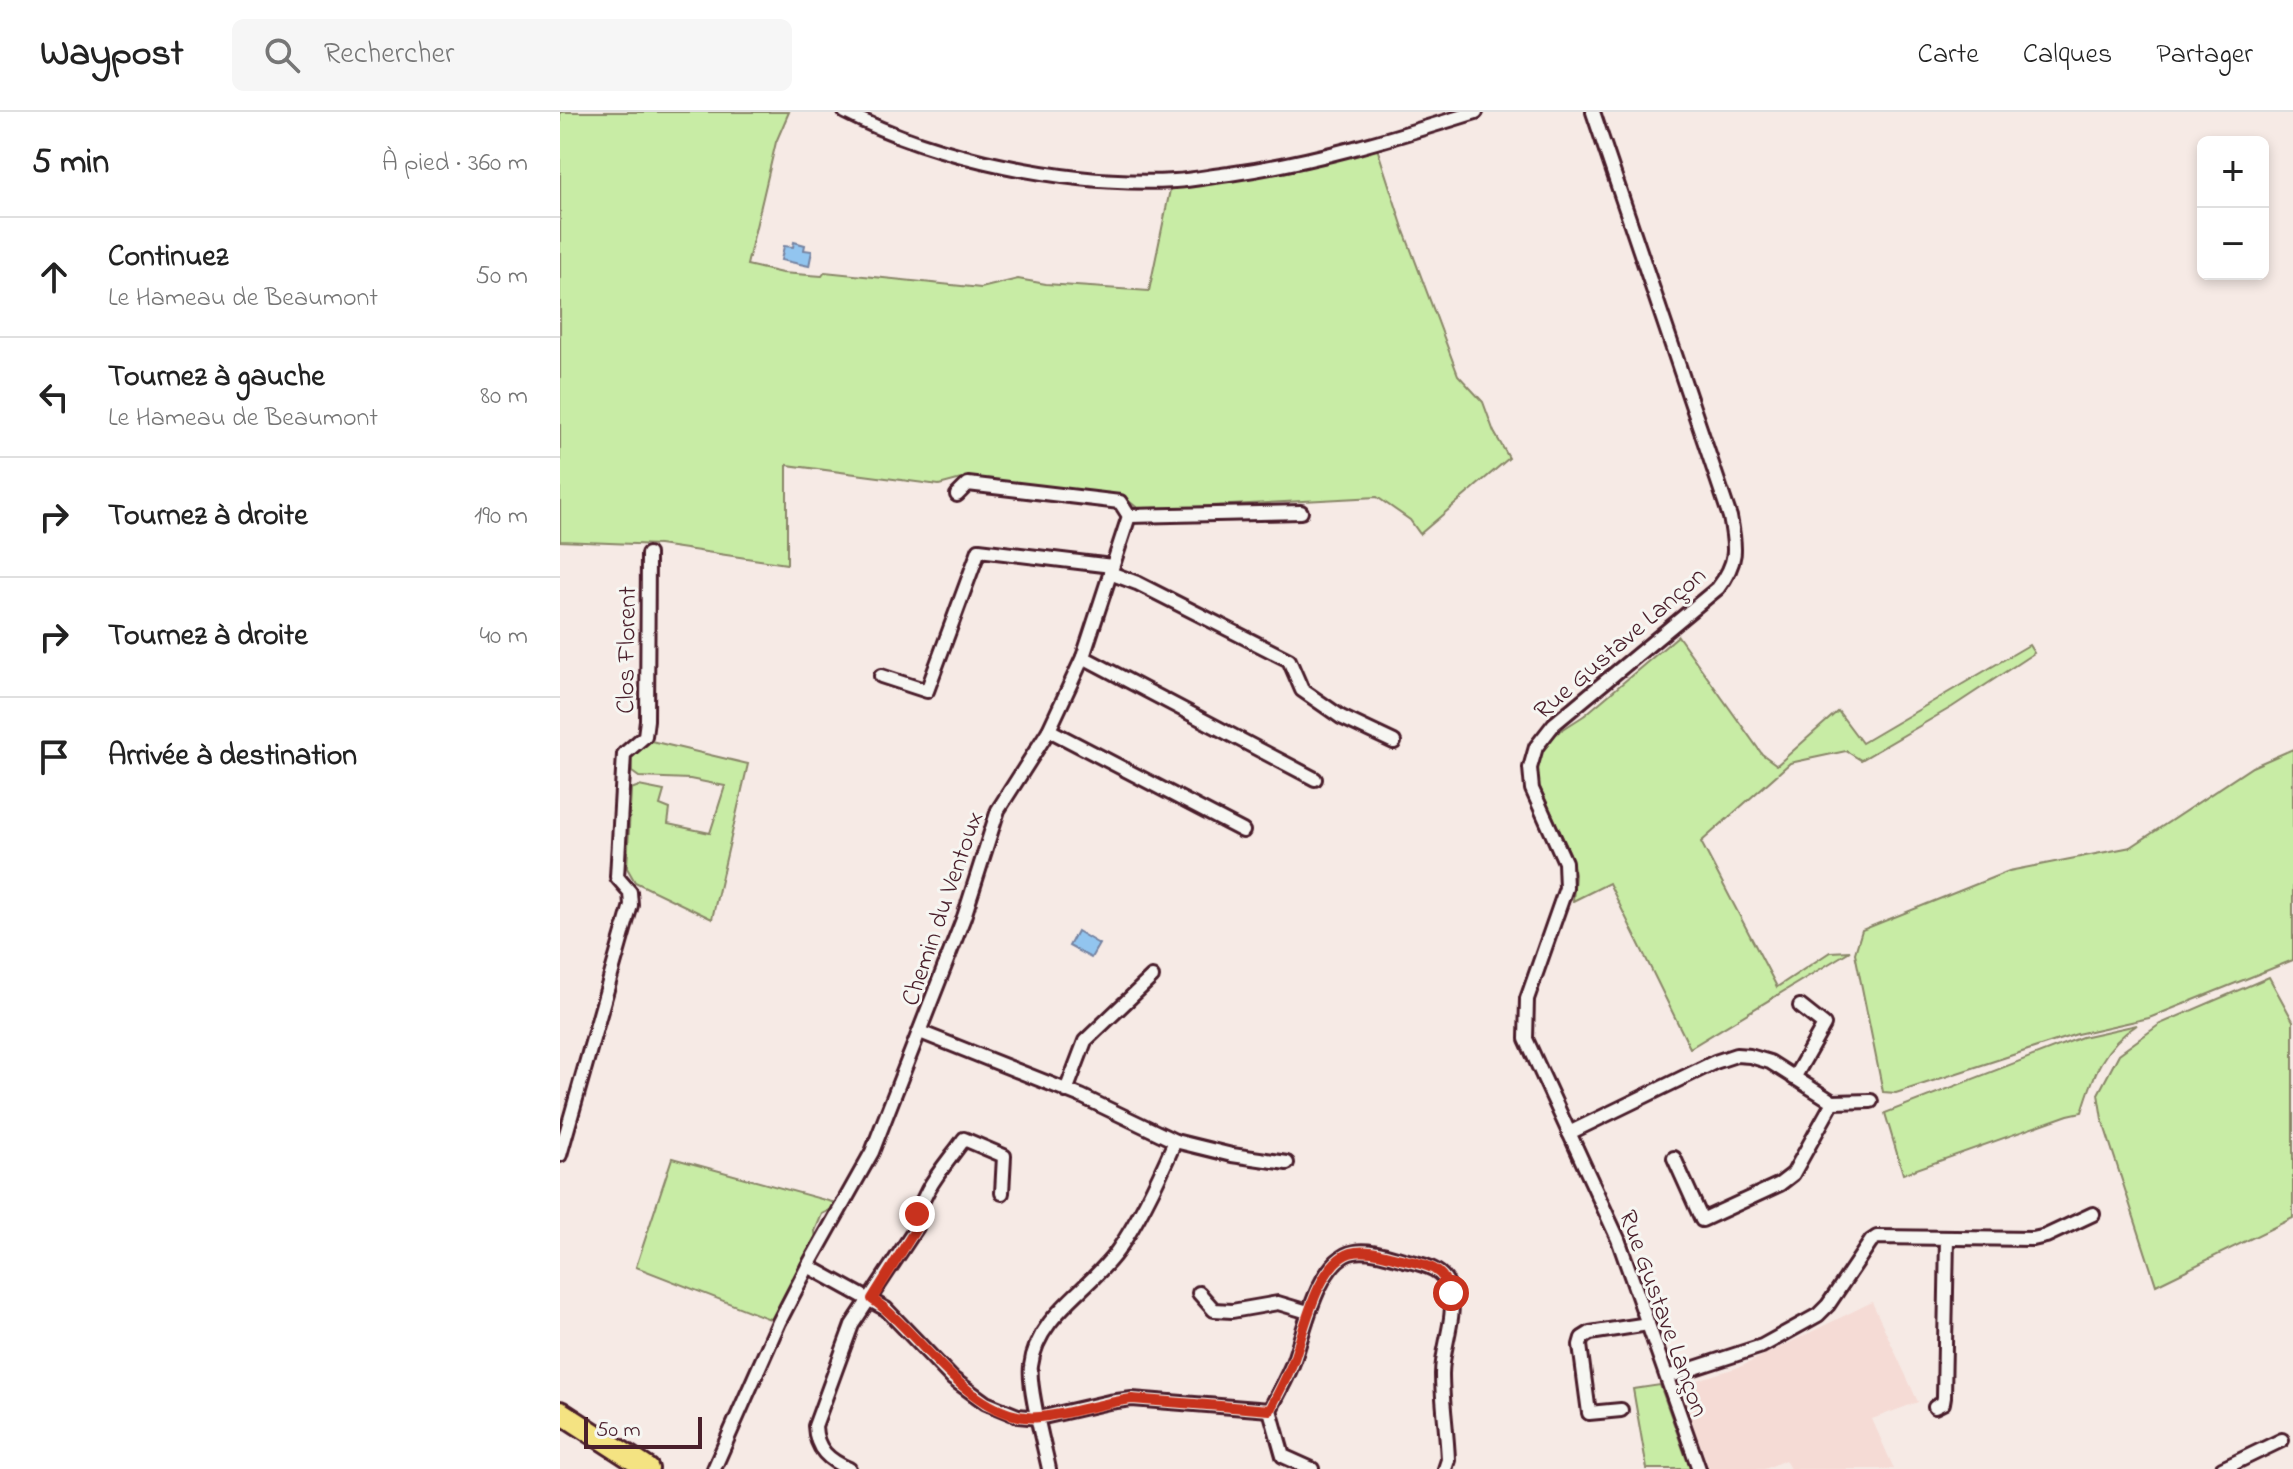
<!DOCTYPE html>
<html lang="fr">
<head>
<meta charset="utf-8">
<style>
  body { margin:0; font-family:"Indie Flower",sans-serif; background:#f6f6f6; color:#222 }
  .controls { position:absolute; right:24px; top:24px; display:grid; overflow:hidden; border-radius:12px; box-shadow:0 4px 12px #0003 }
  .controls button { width:72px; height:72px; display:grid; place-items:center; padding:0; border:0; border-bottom:2px solid #e0e0e0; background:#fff; color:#222; font:40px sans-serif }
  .scale { position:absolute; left:24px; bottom:20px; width:118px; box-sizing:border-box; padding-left:8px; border:4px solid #4a1f2b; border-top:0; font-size:22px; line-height:28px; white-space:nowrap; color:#4a1f2b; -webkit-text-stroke:6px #f6f6f2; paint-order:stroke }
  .stop { position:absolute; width:24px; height:24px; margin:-18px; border:6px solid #c8321e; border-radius:50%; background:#fff }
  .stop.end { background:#c8321e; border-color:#fff; box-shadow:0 2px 8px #0008 }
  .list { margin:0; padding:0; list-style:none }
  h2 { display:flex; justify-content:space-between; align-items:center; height:104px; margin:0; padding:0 32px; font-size:34px }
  h2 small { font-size:26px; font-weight:400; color:#767676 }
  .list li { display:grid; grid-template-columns:52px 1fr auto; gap:24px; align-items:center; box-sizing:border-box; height:120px; padding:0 32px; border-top:2px solid #e0e0e0 }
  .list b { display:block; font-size:30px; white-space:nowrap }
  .list p { margin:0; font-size:26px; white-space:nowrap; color:#767676 }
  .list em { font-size:26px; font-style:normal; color:#767676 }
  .icon { flex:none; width:44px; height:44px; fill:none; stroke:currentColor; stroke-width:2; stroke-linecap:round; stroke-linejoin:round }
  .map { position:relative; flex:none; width:1733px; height:1357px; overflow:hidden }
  header { display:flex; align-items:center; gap:48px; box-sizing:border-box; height:112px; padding:0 40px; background:#fff; border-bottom:2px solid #e0e0e0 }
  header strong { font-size:38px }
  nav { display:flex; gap:44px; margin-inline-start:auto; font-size:28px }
  .search { width:560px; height:72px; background:#f6f6f6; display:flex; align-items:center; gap:20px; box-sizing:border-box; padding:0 28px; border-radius:12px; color:#767676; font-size:30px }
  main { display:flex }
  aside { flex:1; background:#fff }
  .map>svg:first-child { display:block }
  .built { fill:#f5dbd5 }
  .green { fill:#c8eca5; stroke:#898668; stroke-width:2 }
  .water { fill:#92c5ef; stroke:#7583a1; stroke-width:2 }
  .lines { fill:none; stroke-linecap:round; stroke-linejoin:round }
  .minor-casing { stroke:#4a1f2b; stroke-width:18 }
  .primary-casing { stroke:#4a1f2b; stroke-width:26 }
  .minor { stroke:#f6f6f2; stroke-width:12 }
  .primary { stroke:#f4e382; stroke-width:20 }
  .route { stroke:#c8321e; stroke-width:10 }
  .labels { text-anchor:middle; stroke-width:6; stroke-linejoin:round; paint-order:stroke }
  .street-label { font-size:26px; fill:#4a1f2b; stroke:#f6f6f2 }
</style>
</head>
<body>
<header>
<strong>Waypost</strong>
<div class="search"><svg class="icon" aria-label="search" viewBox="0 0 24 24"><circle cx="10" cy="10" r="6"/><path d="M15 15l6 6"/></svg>Rechercher</div>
<nav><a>Carte</a><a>Calques</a><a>Partager</a></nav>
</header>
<main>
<aside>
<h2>5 min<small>À pied · 360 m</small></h2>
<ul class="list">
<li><svg class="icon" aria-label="ahead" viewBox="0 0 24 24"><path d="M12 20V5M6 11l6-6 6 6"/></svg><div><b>Continuez</b><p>Le Hameau de Beaumont</p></div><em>50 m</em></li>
<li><svg class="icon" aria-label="left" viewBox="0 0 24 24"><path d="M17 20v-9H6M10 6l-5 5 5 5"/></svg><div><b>Tournez à gauche</b><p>Le Hameau de Beaumont</p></div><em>80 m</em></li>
<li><svg class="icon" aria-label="right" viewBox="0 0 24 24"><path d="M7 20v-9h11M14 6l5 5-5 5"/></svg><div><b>Tournez à droite</b></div><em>190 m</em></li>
<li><svg class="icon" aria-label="right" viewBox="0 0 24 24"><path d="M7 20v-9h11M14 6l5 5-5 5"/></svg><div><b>Tournez à droite</b></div><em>40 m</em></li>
<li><svg class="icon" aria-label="arrive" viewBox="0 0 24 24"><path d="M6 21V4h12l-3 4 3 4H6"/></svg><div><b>Arrivée à destination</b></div></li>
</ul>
</aside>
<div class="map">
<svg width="1733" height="1357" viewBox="0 0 1733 1357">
  <rect width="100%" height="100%" fill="#f6eae5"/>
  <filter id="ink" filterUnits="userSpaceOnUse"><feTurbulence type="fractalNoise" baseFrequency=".0125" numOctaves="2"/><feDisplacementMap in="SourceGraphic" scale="16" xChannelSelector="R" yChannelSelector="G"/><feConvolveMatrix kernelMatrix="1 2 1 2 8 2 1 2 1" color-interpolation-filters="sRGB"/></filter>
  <g filter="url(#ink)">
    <!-- built -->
    <path class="built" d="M1312,1190L1358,1290L1312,1307L1334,1357H1230L1225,1348L1205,1357H1149L1123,1285L1128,1271L1182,1254Z"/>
    <!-- green -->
    <g class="green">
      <path d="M0,0H229L216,30L187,153L222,161L262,164L265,160L421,176L458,167L486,172L589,179L611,73L741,57L817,36L844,119L898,263L923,290L934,320L949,346L860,422L850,408L817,385L580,398L565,386L405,366L379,373L227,353V452L99,433L0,429Z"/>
      <path d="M1118,524L1202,642L1217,653L1278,599L1302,631L1469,533L1474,541L1392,595L1301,648L1286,639L1230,651L1141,730L1217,875L1270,840L1290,839L1130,936L1049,771L1013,789L1015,762L1010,741L975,665L977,634L1025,603Z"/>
      <path d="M91,629L188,652L152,807L75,770L67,756L71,677L79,674L104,679L100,693L110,697L108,712L150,721L165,674L130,667L79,665L72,660L71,643Z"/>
      <path d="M1733,637V848L1589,906L1517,922L1336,981L1323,980L1295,841L1302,818L1449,759L1571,735L1692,655Z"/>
      <path d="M1709,865L1733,909V1106L1596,1173L1542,1007L1538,982L1559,942L1600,912Z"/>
      <path d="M1577,913C1543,934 1533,964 1522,1000L1508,1003L1343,1062L1325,1001L1522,925Z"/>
      <path d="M112,1046L276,1091L272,1097L262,1102L255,1119L256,1128L215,1209L76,1155Z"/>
      <path d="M1100,1273L1130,1357H1087L1073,1277Z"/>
    </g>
    <!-- water -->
    <g class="water">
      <path d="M234,130L245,133L244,138L252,139L249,154L221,148L224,134L233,135Z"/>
      <path d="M517,819L539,832L531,846L509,834Z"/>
    </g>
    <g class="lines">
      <!-- minor casing -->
      <g class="minor-casing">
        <g id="minor">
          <path d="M285,0C376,47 512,75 615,69C633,68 651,64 669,62C755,50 833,26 916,0"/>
          <path d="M1033,0L1170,405C1176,436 1178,450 1158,476L994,612L976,635L970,656L972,677L1005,750L1006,776L967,887L966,927L1058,1127L1139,1357"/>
          <path d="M397,383L408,372L560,390L569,404"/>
          <path d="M569,404L741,400"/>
          <path d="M550,461L577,471L729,548L742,578L781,605L834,630"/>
          <path d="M523,545L755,667"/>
          <path d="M321,564L367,579L419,438L552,454"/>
          <path d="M489,618L683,719"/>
          <path d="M360,920L521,984L615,1029C599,1066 581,1105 558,1138C531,1177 477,1203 471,1254C468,1275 484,1333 489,1357"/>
          <path d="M1234,966L1264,913L1240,894"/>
          <path d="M506,979L525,929L592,865"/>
          <path d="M1009,1021L1155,950L1176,943L1190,944L1210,950L1273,990L1311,989"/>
          <path d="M615,1029L672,1043L727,1051"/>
          <path d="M0,1043L71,793L70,780L57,765L64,642L85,624L87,608L88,442"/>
          <path d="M1114,1046L1142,1108L1220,1072L1233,1062L1273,990"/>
          <path d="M248,1154L326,1197L393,1267L426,1291L458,1304L479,1306L549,1290L572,1287L710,1298"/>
          <path d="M639,1181L654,1198L672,1199L718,1191L748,1200"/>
          <path d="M1107,1265L1202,1234L1258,1203L1268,1193L1311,1129L1317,1125L1473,1127L1486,1124L1533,1102"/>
          <path d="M1375,1295L1383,1291L1384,1285L1387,1126"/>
          <path d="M1061,1298L1029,1301L1020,1233L1022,1226L1030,1221L1088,1212"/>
          <path d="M154,1357L219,1210L248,1154L312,1040L404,805L438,698L489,618L523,545L569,404"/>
          <path d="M289,1357C269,1348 256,1338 255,1314L292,1213L357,1115C357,1082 386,1053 404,1027L444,1044L442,1081"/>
          <path d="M752,1357L723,1344L710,1298C718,1281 728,1265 734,1248C744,1219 759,1146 794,1140C811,1137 832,1145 848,1149C866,1153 885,1158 890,1178C897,1205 882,1235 882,1262C882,1291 887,1319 888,1348L885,1357"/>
          <path d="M1662,1357L1722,1328"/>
        </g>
      </g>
      <!-- primary casing -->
      <g class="primary-casing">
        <path id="primary" d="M0,1300L88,1357"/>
      </g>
      <!-- minor -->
      <use href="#minor" class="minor"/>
      <!-- primary -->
      <use href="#primary" class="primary"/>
    </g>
  </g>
  <g class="lines" filter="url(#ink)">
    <!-- route -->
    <path class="route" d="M357,1102V1115L312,1187C361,1220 412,1313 480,1305C511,1302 541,1291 572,1287L710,1298C718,1281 728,1264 734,1247C744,1219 758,1151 790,1141C807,1136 828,1144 845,1148C869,1153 883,1156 891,1181"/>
  </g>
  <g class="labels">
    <!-- street labels -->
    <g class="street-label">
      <text transform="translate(1059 530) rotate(-41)" y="9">Rue Gustave Lançon</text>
      <text transform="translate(65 538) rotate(-89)" y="9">Clos Florent</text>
      <text transform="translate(381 796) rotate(-71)" y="9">Chemin du Ventoux</text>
      <text transform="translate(1105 1201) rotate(70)" y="9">Rue Gustave Lançon</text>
    </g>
  </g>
</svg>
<div class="controls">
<button>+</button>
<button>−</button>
</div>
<div class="scale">50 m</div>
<div class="stop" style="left:891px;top:1181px"></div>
<div class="stop end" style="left:357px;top:1102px"></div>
</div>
</main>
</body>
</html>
